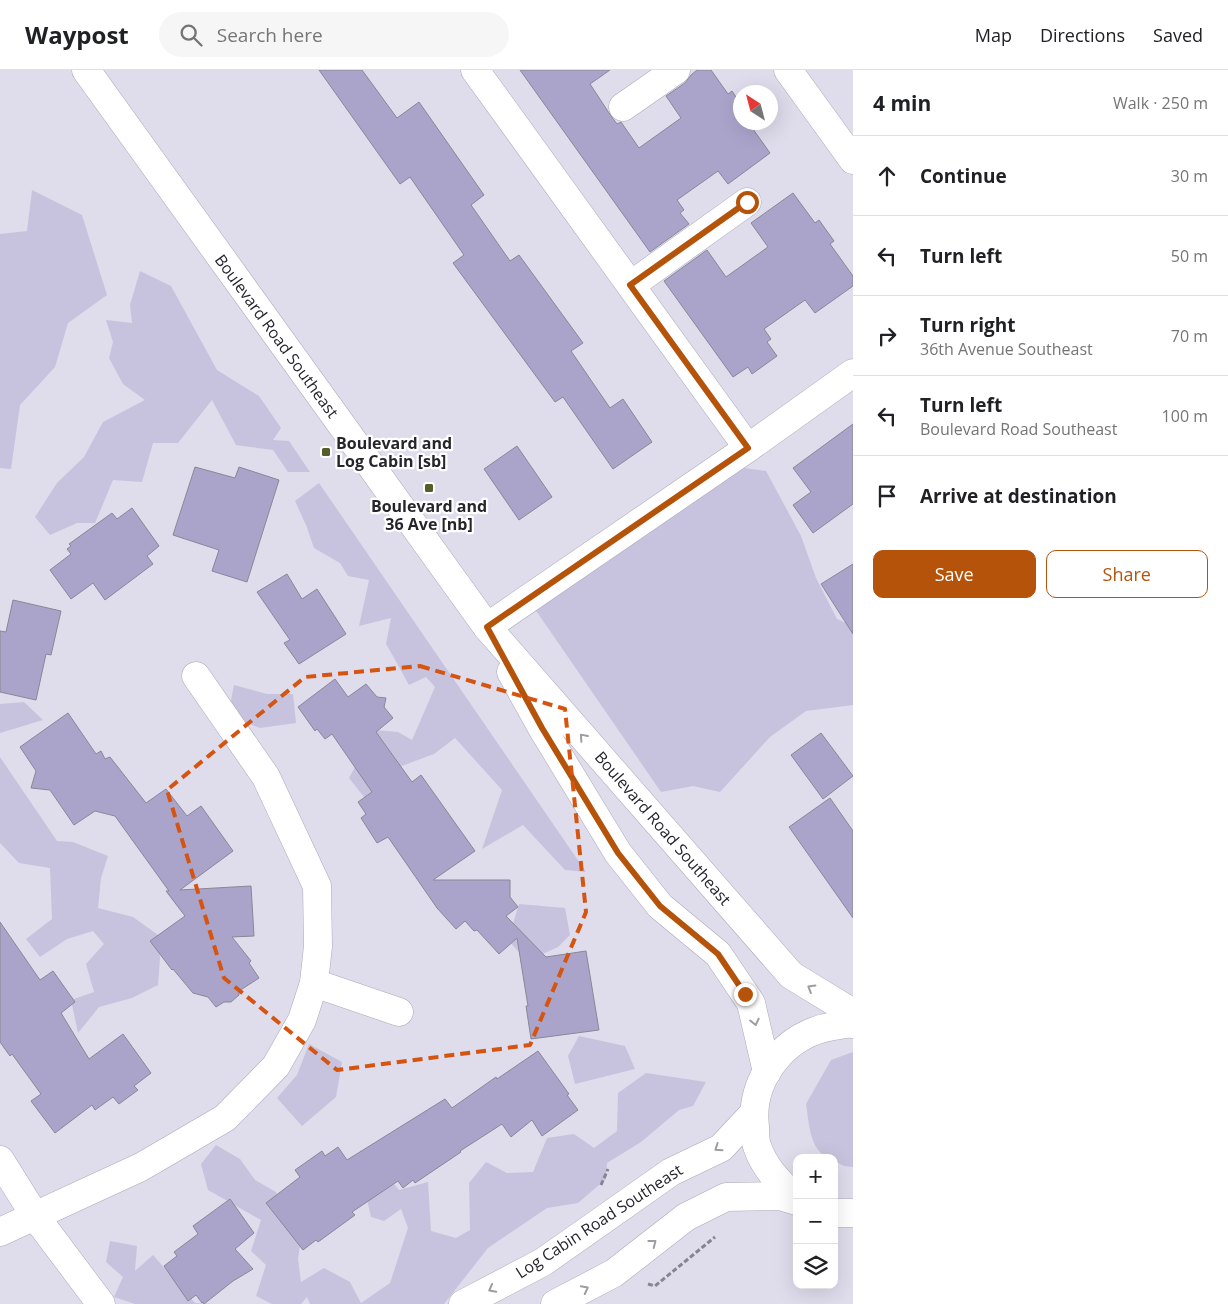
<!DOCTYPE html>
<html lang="en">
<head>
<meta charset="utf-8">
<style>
  body { margin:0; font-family:"Open Sans",sans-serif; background:#f6f6f6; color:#202124 }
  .controls { position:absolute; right:15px; bottom:15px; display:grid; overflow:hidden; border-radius:10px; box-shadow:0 5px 20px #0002 }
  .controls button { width:45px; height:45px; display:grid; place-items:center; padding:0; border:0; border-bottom:1px solid #e0e0e0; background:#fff; color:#202124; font:25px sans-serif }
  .compass { position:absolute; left:733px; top:15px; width:45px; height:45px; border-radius:50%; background:#fff; box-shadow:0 5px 20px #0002; rotate:324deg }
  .stop { position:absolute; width:15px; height:15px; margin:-11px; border:4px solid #b45309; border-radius:50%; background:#fff }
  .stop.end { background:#b45309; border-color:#fff; box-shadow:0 1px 5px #0008 }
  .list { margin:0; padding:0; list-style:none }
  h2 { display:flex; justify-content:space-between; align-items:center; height:65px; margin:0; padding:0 20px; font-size:21px }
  h2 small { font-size:16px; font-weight:400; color:#757577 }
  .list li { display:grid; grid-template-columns:32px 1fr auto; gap:15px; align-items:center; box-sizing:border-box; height:80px; padding:0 20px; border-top:1px solid #e0e0e0 }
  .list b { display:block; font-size:19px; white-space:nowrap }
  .list p { margin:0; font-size:16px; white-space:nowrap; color:#757577 }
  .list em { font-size:16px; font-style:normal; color:#757577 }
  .actions { display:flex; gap:10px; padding:15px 20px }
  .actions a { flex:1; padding:11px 0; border:1px solid #b45309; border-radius:10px; text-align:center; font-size:18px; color:#b45309 }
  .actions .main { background:#b45309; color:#fff }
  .icon { flex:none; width:28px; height:28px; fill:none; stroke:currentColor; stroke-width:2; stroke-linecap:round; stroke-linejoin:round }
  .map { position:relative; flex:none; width:853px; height:1234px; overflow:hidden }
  header { display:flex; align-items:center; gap:30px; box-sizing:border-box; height:70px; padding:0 25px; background:#fff; border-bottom:1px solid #e0e0e0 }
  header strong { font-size:24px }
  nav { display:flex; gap:28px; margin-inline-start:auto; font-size:18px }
  .search { width:350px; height:45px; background:#f6f6f6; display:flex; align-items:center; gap:12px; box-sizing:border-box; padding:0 18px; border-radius:28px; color:#757577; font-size:19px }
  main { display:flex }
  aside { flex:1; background:#fff }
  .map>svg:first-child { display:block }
  .green { fill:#c7c3de }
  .building { fill:#aaa4cb; stroke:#898796 }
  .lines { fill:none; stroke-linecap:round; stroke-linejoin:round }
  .minor-casing { stroke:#aba9b9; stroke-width:29 }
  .path { stroke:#868490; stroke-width:3; stroke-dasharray:5 2.5; stroke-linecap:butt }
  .minor { stroke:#fff; stroke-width:28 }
  .oneway { stroke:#9d9da0 }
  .route { stroke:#b45309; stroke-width:6 }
  .marked { fill:none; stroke:#d5540f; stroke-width:4; stroke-dasharray:10 6; stroke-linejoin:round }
  .poi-dot { fill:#565c2a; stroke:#fff; stroke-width:2 }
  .labels { text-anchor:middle; stroke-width:4.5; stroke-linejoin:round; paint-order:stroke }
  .street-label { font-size:16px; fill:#26252b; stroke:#fff }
  .poi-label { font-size:16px; font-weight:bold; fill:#26252b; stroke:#fff; text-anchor:start }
</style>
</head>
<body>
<header>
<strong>Waypost</strong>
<div class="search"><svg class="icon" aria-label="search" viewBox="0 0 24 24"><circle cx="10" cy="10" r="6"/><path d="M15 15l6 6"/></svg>Search here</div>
<nav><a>Map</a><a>Directions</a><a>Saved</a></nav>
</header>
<main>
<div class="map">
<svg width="853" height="1234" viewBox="0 0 853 1234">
  <rect width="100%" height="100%" fill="#dfdcec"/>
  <!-- green -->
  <g class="green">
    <path d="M32,120L82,145L107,225L68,253L55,297L20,335L11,399L0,398V164L27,161Z"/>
    <path d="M140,201L171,216L217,300L259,326L281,358L273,370L289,371L310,402H288L273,380L236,375L212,330L178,373H153L142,412L113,410L95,453H77L50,465L35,447L57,413L84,387L103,352L145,330L123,314L109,288L113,272L106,250L132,253L130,235Z"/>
    <path d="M723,395L766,401L801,466L816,508L837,549L853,556V635L806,641L770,667L720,722L693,716L661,722L528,529Z"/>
    <path d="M319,413L586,802L565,800L523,755L482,779L502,720L455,668L434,684L399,697L386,726L364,727L349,708L375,660L398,662L412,670L435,617L426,607L409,615L393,586L386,574L391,548L359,556L369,510L348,506L340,493L314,478L306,455L295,431Z"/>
    <path d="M234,615L267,624H293L296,653L260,658L228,646Z"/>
    <path d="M24,632L43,650L0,663V634Z"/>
    <path d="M0,687L57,771L73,772L108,786L101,808L98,838L133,847L158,865L160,888L158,915L132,928L99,937L78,963L71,930L94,922L86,894L104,874L93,861L67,869L40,887L26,869L52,849L50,798L19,793L0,773Z"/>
    <path d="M519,834L565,838L570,865L558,877L527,891L508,870Z"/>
    <path d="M579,966L625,976L635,999L575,1014L568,986Z"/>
    <path d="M309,974L342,992L336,1027L302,1056L277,1028L297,1005Z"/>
    <path d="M853,982V1097L844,1096L834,1091V1088C810,1088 809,1052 806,1034L831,990Z"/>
    <path d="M646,1003L706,1012L693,1036L679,1040L641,1072L607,1093L606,1109L578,1133L547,1138L488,1178L444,1234H310L307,1227L301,1234H272L256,1226L266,1195L251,1181L261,1150L208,1120L201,1094L216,1075L240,1089L255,1110L276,1122L283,1143L302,1162L298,1189L301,1212L324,1198L350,1212L361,1233L390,1213L408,1158L401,1139L384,1151L371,1147L364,1116L360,1080L377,1093L399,1120L428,1112L431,1161L456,1168L470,1160L469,1113L486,1092L507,1103L533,1102L547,1068L574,1064L594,1078L617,1061L618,1023Z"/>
    <path d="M110,1171L137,1176L135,1201L153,1185L195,1233L214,1234H135L114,1227L123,1207L106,1192Z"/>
  </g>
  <!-- building -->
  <g class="building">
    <path d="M319,0H362L397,48L419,32L484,125L471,135L510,191L519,185L583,273L571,281L610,338L623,329L652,372L613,399L563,327L555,332L453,193L464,185L410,107L400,114Z"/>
    <path d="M520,0H610L590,14L611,46L617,54L621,52L639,78L681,48L666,26L685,13L691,5L697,0H711L728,24L732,21L740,33V52H748L770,83L728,114L718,101L677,130L684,140L680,143L689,154L650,182Z"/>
    <path d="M793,123L815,153L819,150L834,171L830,174L853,206V216L815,243L805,230L764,259L771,269L767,272L777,286L752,304L748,297L733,307L664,211L707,180L726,207L768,177L751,153Z"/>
    <path d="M853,354V434L813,463L793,435L811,422L793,398Z"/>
    <path d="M517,376L552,427L519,450L484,399Z"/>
    <path d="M195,397L235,408L239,397L279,410L247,512L212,501L219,480L173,465Z"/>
    <path d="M132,438L159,476L147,486L153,494L105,530L93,513L71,529L50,500L71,484L67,479L71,476L69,474L112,443L117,449Z"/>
    <path d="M853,494V564L821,514Z"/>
    <path d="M287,504L302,529L317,519L346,564L299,594L284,573L290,570L257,522Z"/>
    <path d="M13,530L61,541L51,585L46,584L36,630L0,622V561L6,562Z"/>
    <path d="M335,609L348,627L366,614L377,627L386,628L384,637L393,648L376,662L412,712L421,705L475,781L433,810H510V827L518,837L506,846L546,887L586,881L599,960L531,969L526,936H528L517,868L499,884L477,860L474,861L465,851L456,859L437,838L388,767L377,773L361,748L366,744L358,732L372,722L332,664L325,669L317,659L315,661L298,637Z"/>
    <path d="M68,643L96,684L101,681L105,689L110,687L146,733L166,719L187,746L201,736L233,781L180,820L251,816L254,866L232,867L251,891L249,893L259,908L239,921V925L231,932H224L216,937L208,927L193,923L173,899L172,900L150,871L185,846L166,821H169L115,746L95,741L74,755L50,720L31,718L36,701L20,677Z"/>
    <path d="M821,663L853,706L823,729L791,685Z"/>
    <path d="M830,728L853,761V848L789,757Z"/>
    <path d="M0,852L40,910L53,901L75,932L61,943L89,989L123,964L151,1003L134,1016L138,1020L119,1034L113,1027L95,1040L92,1035L55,1063L31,1031L41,1024L12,984L10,986L0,972Z"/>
    <path d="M538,981L569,1024L567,1025L578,1040L542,1066L532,1050L511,1067L502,1054L460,1081L461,1082L415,1113L413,1110L403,1118L398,1111L352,1142L355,1145L318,1172L316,1170L303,1180L266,1133L300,1107L295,1100L322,1081L325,1086L338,1077L347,1090L445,1029L452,1038L496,1007L497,1009Z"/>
    <path d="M230,1129L254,1163L235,1179L253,1199L233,1211L204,1234L203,1232L202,1233L196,1225L188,1231L164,1196L177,1186L174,1182L198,1164L193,1156Z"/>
  </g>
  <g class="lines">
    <!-- minor casing -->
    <g class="minor-casing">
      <g id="minor">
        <path d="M86,0L487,557L791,905L853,943"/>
        <path d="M475,0L748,378"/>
        <path d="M788,0L853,90"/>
        <path d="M623,37L676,0"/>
        <path d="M631,215L747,132"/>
        <path d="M487,557L748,378L853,303"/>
        <path d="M511,602L542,658L618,783L660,836L718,884L751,933L767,1002"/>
        <path d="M314,913L399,942"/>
        <path d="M0,1090L35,1146L101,1234"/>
        <path d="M797,1128L793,1126C777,1110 764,1097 757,1076C755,1070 755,1063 755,1057C749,1008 786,963 834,956C840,955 847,953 853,954"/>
        <path d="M834,1143H853"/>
        <path d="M0,1162L141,1097L225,1048L276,996L302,950L314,913L318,876L317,816L266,707L196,606"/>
        <path d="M463,1234L543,1192L671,1102L721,1078L753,1044"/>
        <path d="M555,1234L614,1203L686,1147L726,1127L780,1126L797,1131"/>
      </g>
    </g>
    <!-- path -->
    <g class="path">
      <path d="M601,1115L608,1099"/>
      <path d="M648,1214L655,1216L715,1167"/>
    </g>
    <!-- minor -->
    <use href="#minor" class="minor"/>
  </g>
  <!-- one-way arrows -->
  <defs><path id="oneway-chevron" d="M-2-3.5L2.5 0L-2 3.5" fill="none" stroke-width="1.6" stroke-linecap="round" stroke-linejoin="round" transform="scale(1.25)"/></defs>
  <g class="oneway">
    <use href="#oneway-chevron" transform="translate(583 667) rotate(-131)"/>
    <use href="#oneway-chevron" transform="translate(811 918) rotate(-149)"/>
    <use href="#oneway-chevron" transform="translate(755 952) rotate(77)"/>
    <use href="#oneway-chevron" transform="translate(718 1078) rotate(146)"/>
    <use href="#oneway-chevron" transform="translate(653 1173) rotate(-38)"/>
    <use href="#oneway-chevron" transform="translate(492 1219) rotate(152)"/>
    <use href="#oneway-chevron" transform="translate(585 1219) rotate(-27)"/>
  </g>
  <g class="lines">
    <!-- route -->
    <path class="route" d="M745,924L718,884L660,836L618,783L542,658L487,557L748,378L630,215L747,132"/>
  </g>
  <!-- marked area -->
  <path class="marked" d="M420,596L565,639L586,842L530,975L337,1000L224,908L167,720L305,607Z"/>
  <!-- markers -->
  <g class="poi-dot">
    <rect x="321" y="377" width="10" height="10" rx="2.5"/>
    <rect x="424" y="413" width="10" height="10" rx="2.5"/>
  </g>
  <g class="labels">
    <!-- street labels -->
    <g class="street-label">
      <text transform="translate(277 266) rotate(54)" y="6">Boulevard Road Southeast</text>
      <text transform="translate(663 758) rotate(49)" y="6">Boulevard Road Southeast</text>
      <text transform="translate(599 1151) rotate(-33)" y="6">Log Cabin Road Southeast</text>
    </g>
    <!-- poi labels -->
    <g class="poi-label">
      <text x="336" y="379">Boulevard and<tspan x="336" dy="18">Log Cabin [sb]</tspan></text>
      <text x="429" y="442" text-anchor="middle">Boulevard and<tspan x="429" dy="18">36 Ave [nb]</tspan></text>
    </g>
  </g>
</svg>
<div class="controls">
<button>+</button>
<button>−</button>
<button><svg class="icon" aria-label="layers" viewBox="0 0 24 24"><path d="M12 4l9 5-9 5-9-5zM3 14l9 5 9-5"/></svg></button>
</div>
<svg class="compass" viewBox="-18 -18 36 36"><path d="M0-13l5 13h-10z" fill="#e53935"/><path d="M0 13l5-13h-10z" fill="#757577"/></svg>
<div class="stop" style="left:747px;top:132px"></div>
<div class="stop end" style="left:745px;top:924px"></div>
</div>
<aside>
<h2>4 min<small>Walk · 250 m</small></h2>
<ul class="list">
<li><svg class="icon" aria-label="ahead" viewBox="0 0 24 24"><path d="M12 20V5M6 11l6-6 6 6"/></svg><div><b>Continue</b></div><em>30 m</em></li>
<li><svg class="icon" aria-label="left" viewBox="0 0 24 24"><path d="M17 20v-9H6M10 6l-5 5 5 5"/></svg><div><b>Turn left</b></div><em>50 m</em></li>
<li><svg class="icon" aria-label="right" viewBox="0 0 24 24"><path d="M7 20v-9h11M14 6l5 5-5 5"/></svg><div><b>Turn right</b><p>36th Avenue Southeast</p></div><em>70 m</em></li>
<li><svg class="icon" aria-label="left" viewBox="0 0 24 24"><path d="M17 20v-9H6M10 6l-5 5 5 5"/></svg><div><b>Turn left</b><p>Boulevard Road Southeast</p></div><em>100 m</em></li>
<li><svg class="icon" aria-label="arrive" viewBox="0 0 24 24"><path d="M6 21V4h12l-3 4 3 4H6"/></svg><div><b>Arrive at destination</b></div></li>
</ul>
<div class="actions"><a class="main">Save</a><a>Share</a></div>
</aside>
</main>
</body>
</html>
